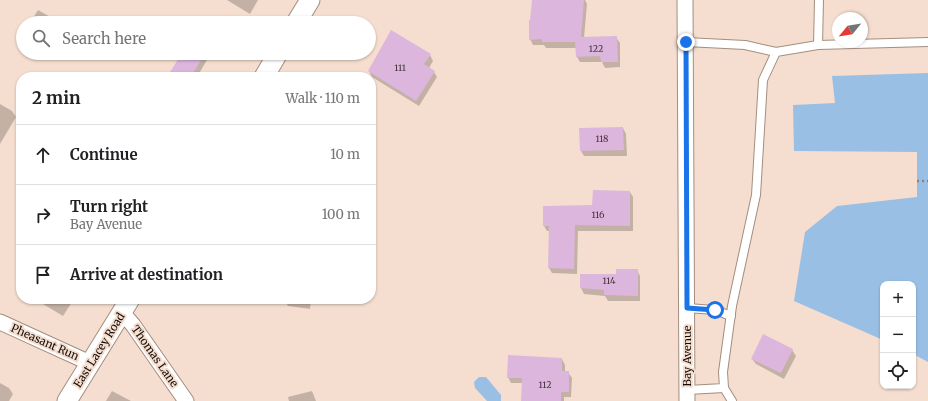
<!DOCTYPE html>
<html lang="en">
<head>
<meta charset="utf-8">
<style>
  body { margin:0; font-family:Merriweather,serif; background:#f2f2f2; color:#202124 }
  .controls { position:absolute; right:12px; bottom:12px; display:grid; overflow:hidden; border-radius:8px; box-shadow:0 1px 3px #0004 }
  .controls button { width:36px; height:36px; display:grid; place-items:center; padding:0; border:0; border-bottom:1px solid #e0e0e0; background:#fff; color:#202124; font:20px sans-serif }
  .compass { position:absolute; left:832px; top:12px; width:36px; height:36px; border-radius:50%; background:#fff; box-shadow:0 1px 3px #0004; rotate:240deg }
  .stop { position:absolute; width:12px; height:12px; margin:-9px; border:3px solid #1a73e8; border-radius:50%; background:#fff }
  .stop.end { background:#1a73e8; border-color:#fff; box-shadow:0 1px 4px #0008 }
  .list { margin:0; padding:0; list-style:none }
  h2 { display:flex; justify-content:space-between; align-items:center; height:52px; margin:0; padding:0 16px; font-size:17px }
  h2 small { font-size:13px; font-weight:400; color:#757577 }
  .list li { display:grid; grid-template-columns:26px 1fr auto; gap:12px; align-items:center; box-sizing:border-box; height:60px; padding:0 16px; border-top:1px solid #e0e0e0 }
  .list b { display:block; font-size:15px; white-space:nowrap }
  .list p { margin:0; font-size:13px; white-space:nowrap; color:#757577 }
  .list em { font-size:13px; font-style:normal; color:#757577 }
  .icon { flex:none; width:22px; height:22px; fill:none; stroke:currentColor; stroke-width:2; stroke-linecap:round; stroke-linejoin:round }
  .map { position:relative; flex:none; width:928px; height:401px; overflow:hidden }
  .search { position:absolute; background:#fff; box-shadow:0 1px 3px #0004; left:16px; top:16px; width:360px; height:44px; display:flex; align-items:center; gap:10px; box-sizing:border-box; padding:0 14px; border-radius:22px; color:#757577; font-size:15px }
  .panel { position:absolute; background:#fff; box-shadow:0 1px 3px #0004; left:16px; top:72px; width:360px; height:232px; border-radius:16px }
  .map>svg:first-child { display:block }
  .water { fill:#9abfe5 }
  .shadow { fill:#0003 }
  .building { fill:#dcb6dd }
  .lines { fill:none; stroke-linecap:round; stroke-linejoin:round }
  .service-casing { stroke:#a38e7f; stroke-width:10 }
  .minor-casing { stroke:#a38e7f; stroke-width:17 }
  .tertiary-casing { stroke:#a38e7f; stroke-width:21 }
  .path { stroke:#928177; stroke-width:2.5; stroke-dasharray:2 3; stroke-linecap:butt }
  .service { stroke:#fff; stroke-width:8 }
  .minor { stroke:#fff; stroke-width:15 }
  .tertiary { stroke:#fff; stroke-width:19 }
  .route { stroke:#1a73e8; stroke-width:5 }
  .labels { text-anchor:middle; stroke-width:4; stroke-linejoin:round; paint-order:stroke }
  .number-label { font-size:9px; fill:#47373d }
  .street-label { font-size:11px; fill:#150d08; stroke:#f5decf }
</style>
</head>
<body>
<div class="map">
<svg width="928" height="401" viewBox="0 0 928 401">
  <rect width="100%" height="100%" fill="#f5decf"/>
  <!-- water -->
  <g class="water">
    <path d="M928,73V362L913,354V284H883V340L794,301L805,232L837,206L917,197V152L794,151L793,105L835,103L832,76Z"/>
    <path d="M479,377H486L501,395V401H487L475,388L474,382Z"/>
  </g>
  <!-- shadow -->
  <g class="shadow">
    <path d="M227,0H258L250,14Z"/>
    <path d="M533,0H585L587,4L584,38L616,37L620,43V67L605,68L602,62H580L577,57L576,48H546L544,45H533L530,39Z"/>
    <path d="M38,10L61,23H30Z"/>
    <path d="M171,53H211L197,77H168L180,58Z"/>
    <path d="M430,55L433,61L429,68L434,72L437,77L419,106L372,77L369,71Z"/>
    <path d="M0,104L12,111L16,117L0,144Z"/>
    <path d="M623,128L626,134L627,156H584L581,151Z"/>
    <path d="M630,192L633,197V231H578L577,274L552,273L549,268L550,231H547L544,226V207L593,206Z"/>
    <path d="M637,270L640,276V301H608L605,296L584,294L581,288V275H617Z"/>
    <path d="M40,299H74L63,316L43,304Z"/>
    <path d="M284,299H311L310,309L288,306Z"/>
    <path d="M792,350L796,356L784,379L756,364L752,359Z"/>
    <path d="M562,359L565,365V372H568L572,378L571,397H564V401H522L523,383H511L508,377Z"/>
    <path d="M0,383L9,388L13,394L9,401H0Z"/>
    <path d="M112,391L131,401H106Z"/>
    <path d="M312,391L316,401H289L288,397Z"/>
  </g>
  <!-- building -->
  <g class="building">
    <path d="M532,0H584L581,37L617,36L618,62H601L600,56L576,57L575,42H542V39L529,40V20H530Z"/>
    <path d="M391,30L431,54L424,64L435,71L416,101L368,71Z"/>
    <path d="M182,53H205L191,77H167Z"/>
    <path d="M623,127L624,150L580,151L579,128Z"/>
    <path d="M593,190L630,191V226L575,225L574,269L548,268L549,226H543V206L592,205Z"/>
    <path d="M616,269H638V296L604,295V290L580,288V274H616Z"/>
    <path d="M763,334L793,349L781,373L751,359Z"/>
    <path d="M508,355L562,358V371H569V392H561V401H521L522,378H507Z"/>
  </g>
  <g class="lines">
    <!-- service casing -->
    <g class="service-casing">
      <g id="service">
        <path d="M686,42L745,45L776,52"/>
        <path d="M818,45L819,0"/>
        <path d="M687,308L715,310L731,316"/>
        <path d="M724,388L732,401"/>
        <path d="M687,390L724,388L723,372L732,306L756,195L763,80L776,52L818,45L928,42"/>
      </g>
    </g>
    <!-- minor casing -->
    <g class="minor-casing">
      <g id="minor">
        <path d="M685,0L687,401"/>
        <path d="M122,312L133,325L186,401"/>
        <path d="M0,322L90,363"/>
      </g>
    </g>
    <!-- tertiary casing -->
    <g class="tertiary-casing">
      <g id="tertiary">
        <path d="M296,23L310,0"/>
        <path d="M264,77L278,53"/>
        <path d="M67,401L130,299"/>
      </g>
    </g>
    <!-- path -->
    <path class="path" d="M917,181H928"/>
    <!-- service -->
    <use href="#service" class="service"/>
    <!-- minor -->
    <use href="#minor" class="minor"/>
    <!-- tertiary -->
    <use href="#tertiary" class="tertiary"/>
  </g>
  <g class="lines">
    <!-- route -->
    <path class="route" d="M686,42L687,308L715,310"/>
  </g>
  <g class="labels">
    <!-- number labels -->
    <g class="number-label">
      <text x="596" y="52">122</text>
      <text x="400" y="71">111</text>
      <text x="602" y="142">118</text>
      <text x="598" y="218">116</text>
      <text x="609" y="284">114</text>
      <text x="545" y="388">112</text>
    </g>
    <!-- street labels -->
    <g class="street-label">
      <text transform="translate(45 342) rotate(24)" y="4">Pheasant Run</text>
      <text transform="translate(99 350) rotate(-58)" y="4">East Lacey Road</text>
      <text transform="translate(155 356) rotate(55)" y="4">Thomas Lane</text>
      <text transform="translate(687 356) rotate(-90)" y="4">Bay Avenue</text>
    </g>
  </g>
</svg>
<div class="controls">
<button>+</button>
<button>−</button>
<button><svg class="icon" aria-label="locate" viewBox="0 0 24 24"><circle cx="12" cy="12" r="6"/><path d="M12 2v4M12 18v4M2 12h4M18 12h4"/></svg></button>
</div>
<svg class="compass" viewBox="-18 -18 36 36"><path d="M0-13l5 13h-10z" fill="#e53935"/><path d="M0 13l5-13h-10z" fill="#757577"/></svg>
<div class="stop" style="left:715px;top:310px"></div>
<div class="stop end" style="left:686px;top:42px"></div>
<div class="search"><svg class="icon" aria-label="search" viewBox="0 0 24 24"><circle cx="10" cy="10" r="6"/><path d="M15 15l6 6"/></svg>Search here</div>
<section class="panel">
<h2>2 min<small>Walk · 110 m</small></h2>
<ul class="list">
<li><svg class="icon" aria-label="ahead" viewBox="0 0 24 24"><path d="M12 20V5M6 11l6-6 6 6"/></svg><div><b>Continue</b></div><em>10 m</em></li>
<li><svg class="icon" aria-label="right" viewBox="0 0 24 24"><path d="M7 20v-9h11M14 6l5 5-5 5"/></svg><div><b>Turn right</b><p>Bay Avenue</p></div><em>100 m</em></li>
<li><svg class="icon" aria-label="arrive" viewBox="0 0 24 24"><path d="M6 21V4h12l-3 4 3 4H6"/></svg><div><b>Arrive at destination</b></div></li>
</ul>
</section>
</div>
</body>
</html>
